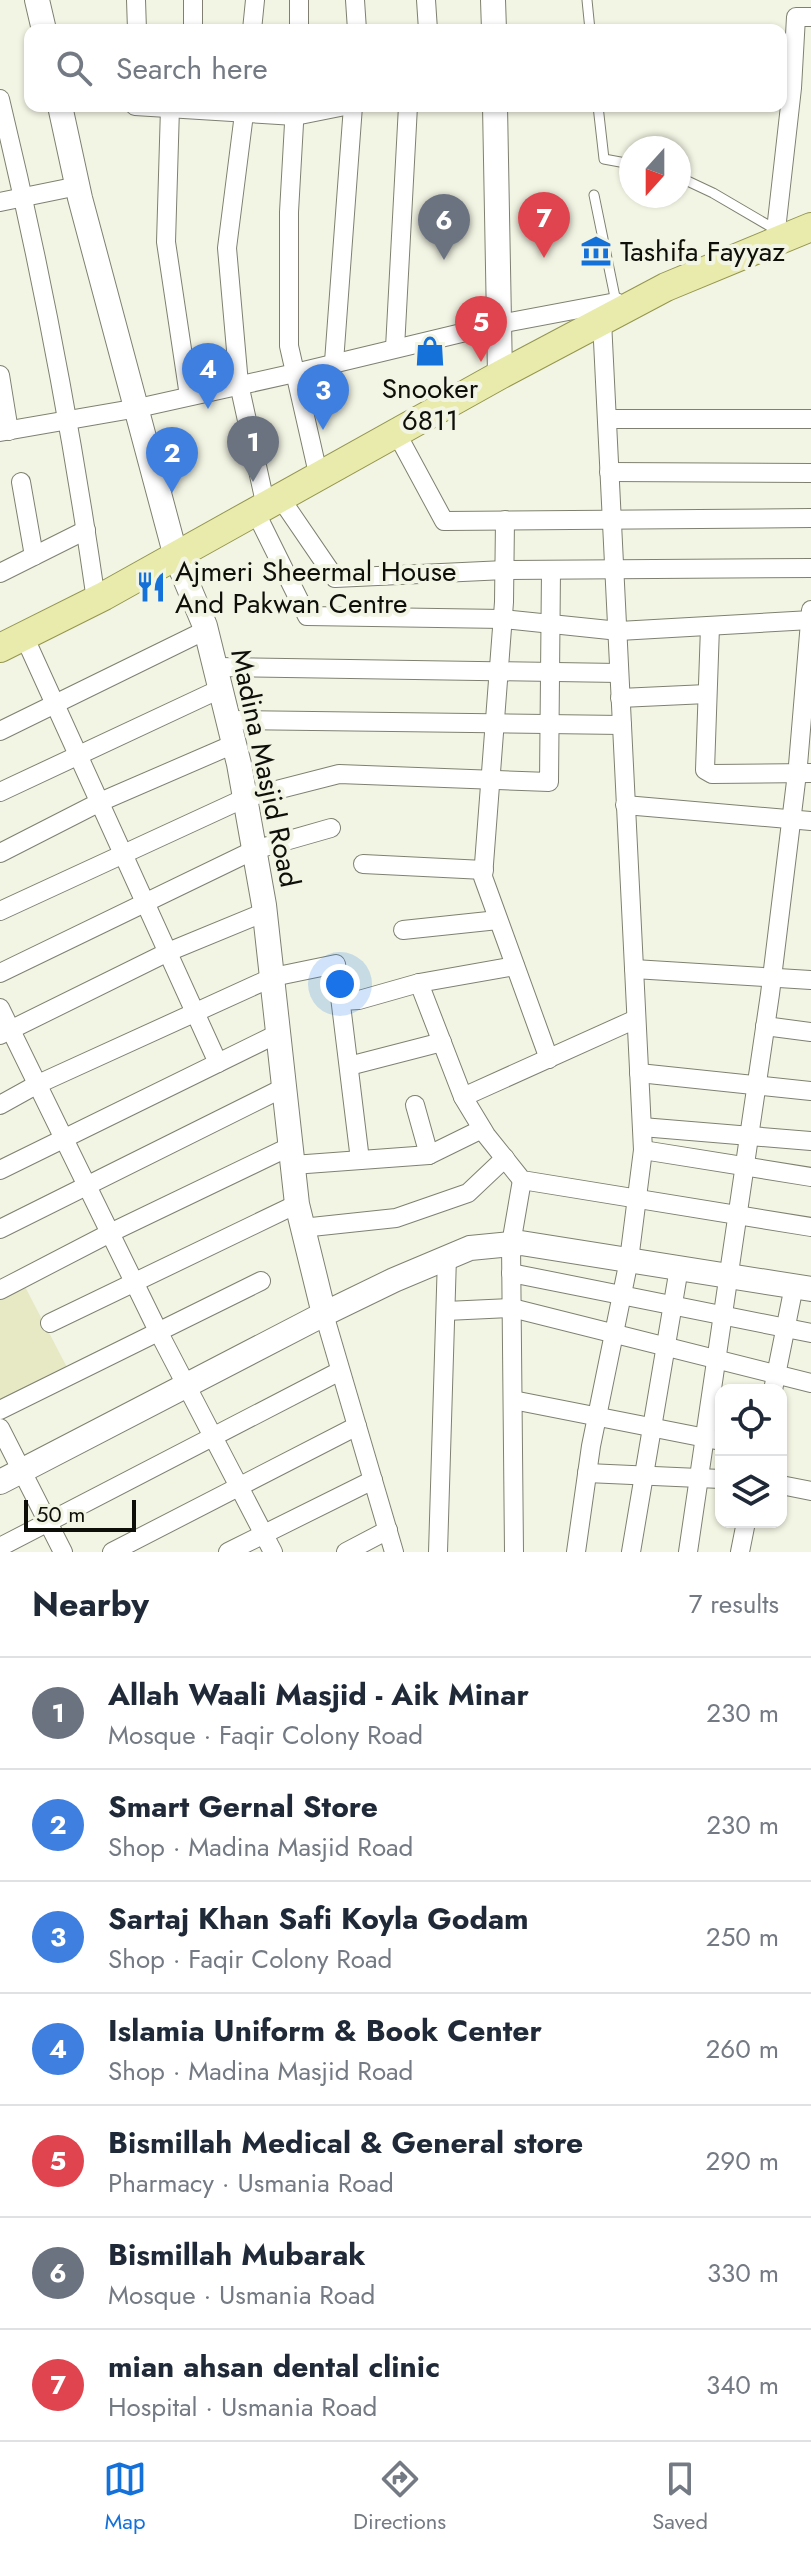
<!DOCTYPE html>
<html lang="en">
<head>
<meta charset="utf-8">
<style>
  body { margin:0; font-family:Jost,sans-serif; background:#f2f2f3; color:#1f2937 }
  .controls { position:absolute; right:24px; bottom:24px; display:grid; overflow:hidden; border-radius:16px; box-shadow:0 2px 6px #0004 }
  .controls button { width:72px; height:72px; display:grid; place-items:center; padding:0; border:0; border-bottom:2px solid #e0e1e3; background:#fff; color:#1f2937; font:40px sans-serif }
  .compass { position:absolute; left:619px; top:136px; width:72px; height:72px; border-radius:50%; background:#fff; box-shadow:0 2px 6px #0004; rotate:201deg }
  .scale { position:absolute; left:24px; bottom:20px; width:112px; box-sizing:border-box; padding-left:8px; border:4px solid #0f0f0a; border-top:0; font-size:22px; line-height:28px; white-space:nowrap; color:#0f0f0a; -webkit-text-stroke:6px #f3f5e4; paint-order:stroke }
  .you { position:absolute; left:340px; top:984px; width:28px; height:28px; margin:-20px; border:6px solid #fff; border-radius:50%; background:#1a73e8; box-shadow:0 0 0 12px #1a73e833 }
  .badge { display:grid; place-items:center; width:52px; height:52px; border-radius:50%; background:#1471da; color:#fff; font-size:26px; font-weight:700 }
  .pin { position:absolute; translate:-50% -66px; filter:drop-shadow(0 2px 4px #0008) }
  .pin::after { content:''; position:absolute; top:42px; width:28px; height:24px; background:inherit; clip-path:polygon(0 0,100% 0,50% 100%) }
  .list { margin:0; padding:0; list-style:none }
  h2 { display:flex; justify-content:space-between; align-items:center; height:104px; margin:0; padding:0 32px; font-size:34px }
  h2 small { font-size:26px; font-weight:400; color:#747a83 }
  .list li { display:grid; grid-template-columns:52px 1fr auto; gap:24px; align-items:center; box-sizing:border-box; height:112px; padding:0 32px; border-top:2px solid #e0e1e3 }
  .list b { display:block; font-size:30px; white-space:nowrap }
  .list p { margin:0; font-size:26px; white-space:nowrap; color:#747a83 }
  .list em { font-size:26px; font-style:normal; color:#747a83 }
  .icon { flex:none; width:44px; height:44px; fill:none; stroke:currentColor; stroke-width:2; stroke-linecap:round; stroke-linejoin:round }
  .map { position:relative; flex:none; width:811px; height:1552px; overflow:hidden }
  .search { position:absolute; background:#fff; box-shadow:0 2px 6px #0004; left:24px; right:24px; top:24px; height:88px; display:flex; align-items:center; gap:20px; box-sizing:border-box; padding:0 28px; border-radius:16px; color:#747a83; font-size:30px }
  .sheet { height:888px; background:#fff }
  nav { display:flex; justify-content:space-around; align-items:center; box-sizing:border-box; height:112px; border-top:2px solid #e0e1e3; background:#fff; font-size:22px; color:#747a83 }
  nav a { display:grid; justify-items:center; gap:4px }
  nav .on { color:#1471da }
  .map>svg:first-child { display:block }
  .green { fill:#e7e9c5 }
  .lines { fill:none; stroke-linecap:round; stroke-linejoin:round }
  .lane-casing { stroke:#7f8071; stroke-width:11 }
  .street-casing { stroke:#7f8071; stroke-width:20 }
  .secondary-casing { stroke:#7f8071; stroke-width:26 }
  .primary-casing { stroke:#94964f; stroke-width:30 }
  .lane { stroke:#fff; stroke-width:9 }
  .street { stroke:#fff; stroke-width:18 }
  .secondary { stroke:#fff; stroke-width:24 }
  .primary { stroke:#e9ebac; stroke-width:28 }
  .labels { text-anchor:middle; stroke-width:8; stroke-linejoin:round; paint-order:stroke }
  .poi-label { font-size:28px; fill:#0f0f0a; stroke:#f3f5e4; text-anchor:start }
  .street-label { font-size:28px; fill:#0f0f0a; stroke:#f3f5e4 }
</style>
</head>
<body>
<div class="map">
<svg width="811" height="1552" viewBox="0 0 811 1552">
  <rect width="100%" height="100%" fill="#f3f5e4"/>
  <!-- green -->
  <path class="green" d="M21,1279L71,1375L0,1410V1290Z"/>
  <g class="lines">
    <!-- lane casing -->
    <g class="lane-casing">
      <g id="lane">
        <path d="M587,0L590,30"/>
        <path d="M598,106L604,159L631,164"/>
        <path d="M679,177L713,193L778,231"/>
        <path d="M594,195L616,302"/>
      </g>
    </g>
    <!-- street casing -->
    <g class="street-casing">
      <g id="street">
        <path d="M136,0L137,30"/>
        <path d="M355,0L357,30"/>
        <path d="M426,0L428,30"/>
        <path d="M193,30V0"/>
        <path d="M252,30L255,0"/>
        <path d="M299,30V0"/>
        <path d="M0,99C40,264 72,432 96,600"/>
        <path d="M135,106L295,116L345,106"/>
        <path d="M245,106L227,248L239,384L266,507"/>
        <path d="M295,106L289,212V346L319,478"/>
        <path d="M170,108L166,242L189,396"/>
        <path d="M0,202L78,186"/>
        <path d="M776,230L792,88L796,17H811"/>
        <path d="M395,348L408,106"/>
        <path d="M334,362L353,106"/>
        <path d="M0,375L9,431"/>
        <path d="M607,419H811"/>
        <path d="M0,432L138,408L295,373L499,324L616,302"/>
        <path d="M397,434L444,521L811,518"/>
        <path d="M609,472L811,473"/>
        <path d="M21,482L34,556"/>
        <path d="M281,499L335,578L505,570L811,568"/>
        <path d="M256,513L307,616L503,619L619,631L811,620"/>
        <path d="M505,520L504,602L483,877L549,1059"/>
        <path d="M0,573L86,530"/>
        <path d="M710,627L705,770L712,774L811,773"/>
        <path d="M24,636L218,1063"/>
        <path d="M215,667L619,673"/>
        <path d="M620,698L707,694"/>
        <path d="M228,720L622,725"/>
        <path d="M0,731L206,630"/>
        <path d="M0,792L220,689"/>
        <path d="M625,805L811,821"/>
        <path d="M0,853L100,802L234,744"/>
        <path d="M363,864L484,870"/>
        <path d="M0,911L245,798L339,774L549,782L551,570"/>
        <path d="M403,930L498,920"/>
        <path d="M634,969L811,980"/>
        <path d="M0,973L254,850L331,828"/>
        <path d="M419,983L463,1097L486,1135L522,1180L811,1227"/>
        <path d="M341,1001L359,1000L419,983L515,966"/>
        <path d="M0,1008L158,1331L273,1552"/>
        <path d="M765,1026L811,1032"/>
        <path d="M0,1035L168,952L265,912"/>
        <path d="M349,1066L442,1042"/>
        <path d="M639,1073L811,1091"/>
        <path d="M463,1097L636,1019"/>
        <path d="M0,1105L36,1085L273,977L336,964L360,1160"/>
        <path d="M415,1105L429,1155"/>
        <path d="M642,1127L811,1141"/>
        <path d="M643,1150L811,1177"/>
        <path d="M293,1165L429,1155L482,1129"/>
        <path d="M0,1170L279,1033"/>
        <path d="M302,1228L396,1218L468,1193L505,1158"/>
        <path d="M0,1229L285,1087"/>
        <path d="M511,1273L811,1333"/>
        <path d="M0,1290L110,1233L291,1146"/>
        <path d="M446,1311L512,1308L811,1383"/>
        <path d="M324,1314L394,1552"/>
        <path d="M50,1323L297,1204"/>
        <path d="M773,1390L794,1286"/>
        <path d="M513,1400L721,1441"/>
        <path d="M0,1410L261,1281"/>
        <path d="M0,1428L63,1552"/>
        <path d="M587,1473L721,1479"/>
        <path d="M781,1485L811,1491"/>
        <path d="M0,1547L340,1371"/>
        <path d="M112,1552L357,1426"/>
        <path d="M228,1552L373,1480"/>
        <path d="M346,1552L388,1530"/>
        <path d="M438,1552L447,1257"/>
        <path d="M514,1552L511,1244L522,1180"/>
        <path d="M576,1552L591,1446L629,1260L643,1150L602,321"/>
        <path d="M631,1552L679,1268"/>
        <path d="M688,1552L770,994L798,765L811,610"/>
        <path d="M740,1552L746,1522"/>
      </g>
    </g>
    <!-- secondary casing -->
    <g class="secondary-casing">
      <g id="secondary">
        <path d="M37,0L44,30"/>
        <path d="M493,0L494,30"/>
        <path d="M60,106L80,198L176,557L205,626L239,764L264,905L297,1204L324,1314"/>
        <path d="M495,106L500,375"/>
        <path d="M0,1482L324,1314L394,1280L470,1248L521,1243L811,1289"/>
      </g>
    </g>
    <!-- primary casing -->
    <g class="primary-casing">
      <path id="primary" d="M0,648L104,596L500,375L666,287L811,227"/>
    </g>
    <!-- lane -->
    <use href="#lane" class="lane"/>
    <!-- street -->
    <use href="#street" class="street"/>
    <!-- secondary -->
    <use href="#secondary" class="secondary"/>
    <!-- primary -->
    <use href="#primary" class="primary"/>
  </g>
  <!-- icons -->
  <defs>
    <g id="museum-bare" transform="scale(2.4)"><path d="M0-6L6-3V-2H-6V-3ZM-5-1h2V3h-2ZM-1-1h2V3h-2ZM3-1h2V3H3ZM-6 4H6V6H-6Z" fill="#1471da" stroke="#f3f5e4" stroke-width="2.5" paint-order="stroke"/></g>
    <g id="shop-bare" transform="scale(2.4)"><path d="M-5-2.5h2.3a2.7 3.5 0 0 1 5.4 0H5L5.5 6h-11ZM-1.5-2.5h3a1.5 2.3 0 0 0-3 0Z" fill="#1471da" stroke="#f3f5e4" stroke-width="2.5" paint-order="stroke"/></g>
    <g id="restaurant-bare" transform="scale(2.4)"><path d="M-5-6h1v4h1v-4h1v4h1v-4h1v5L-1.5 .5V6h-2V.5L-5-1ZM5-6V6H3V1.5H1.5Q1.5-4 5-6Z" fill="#1471da" stroke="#f3f5e4" stroke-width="2.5" paint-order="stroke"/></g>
  </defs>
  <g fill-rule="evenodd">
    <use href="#museum-bare" x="596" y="251"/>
    <use href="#shop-bare" x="430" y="351"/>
    <use href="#restaurant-bare" x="151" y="587"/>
  </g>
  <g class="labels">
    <!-- poi labels -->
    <g class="poi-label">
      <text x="620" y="261">Tashifa Fayyaz</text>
      <text x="430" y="398" text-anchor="middle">Snooker<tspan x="430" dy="32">6811</tspan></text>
      <text x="175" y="581">Ajmeri Sheermal House<tspan x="175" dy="32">And Pakwan Centre</tspan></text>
    </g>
    <!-- street labels -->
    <g class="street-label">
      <text transform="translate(266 768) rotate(78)" y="10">Madina Masjid Road</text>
    </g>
  </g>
</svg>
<div class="controls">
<button><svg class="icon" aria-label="locate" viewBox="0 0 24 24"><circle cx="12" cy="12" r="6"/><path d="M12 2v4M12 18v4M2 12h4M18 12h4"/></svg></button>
<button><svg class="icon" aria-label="layers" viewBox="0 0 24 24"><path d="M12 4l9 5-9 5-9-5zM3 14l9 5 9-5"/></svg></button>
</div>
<svg class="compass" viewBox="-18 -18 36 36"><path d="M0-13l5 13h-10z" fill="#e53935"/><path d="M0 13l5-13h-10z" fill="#747a83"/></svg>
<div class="scale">50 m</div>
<div class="you"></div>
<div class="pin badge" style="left:253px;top:482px;background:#6b7280">1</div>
<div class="pin badge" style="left:172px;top:493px;background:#3f7fe0">2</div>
<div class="pin badge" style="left:323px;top:430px;background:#3f7fe0">3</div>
<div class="pin badge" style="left:208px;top:409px;background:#3f7fe0">4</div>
<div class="pin badge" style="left:481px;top:362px;background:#e0444e">5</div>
<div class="pin badge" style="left:444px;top:260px;background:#6b7280">6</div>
<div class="pin badge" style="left:544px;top:258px;background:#e0444e">7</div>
<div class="search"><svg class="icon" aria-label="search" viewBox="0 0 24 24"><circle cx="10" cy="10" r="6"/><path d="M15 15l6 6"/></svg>Search here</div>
</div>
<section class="sheet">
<h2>Nearby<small>7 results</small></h2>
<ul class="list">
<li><span class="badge" style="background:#6b7280">1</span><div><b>Allah Waali Masjid - Aik Minar</b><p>Mosque · Faqir Colony Road</p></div><em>230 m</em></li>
<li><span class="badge" style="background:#3f7fe0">2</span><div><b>Smart Gernal Store</b><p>Shop · Madina Masjid Road</p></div><em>230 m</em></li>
<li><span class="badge" style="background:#3f7fe0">3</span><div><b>Sartaj Khan Safi Koyla Godam</b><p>Shop · Faqir Colony Road</p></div><em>250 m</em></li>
<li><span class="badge" style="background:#3f7fe0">4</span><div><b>Islamia Uniform &amp; Book Center</b><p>Shop · Madina Masjid Road</p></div><em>260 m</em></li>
<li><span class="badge" style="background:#e0444e">5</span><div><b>Bismillah Medical &amp; General store</b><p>Pharmacy · Usmania Road</p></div><em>290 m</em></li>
<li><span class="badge" style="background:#6b7280">6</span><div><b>Bismillah Mubarak</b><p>Mosque · Usmania Road</p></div><em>330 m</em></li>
<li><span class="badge" style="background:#e0444e">7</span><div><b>mian ahsan dental clinic</b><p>Hospital · Usmania Road</p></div><em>340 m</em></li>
</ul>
</section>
<nav>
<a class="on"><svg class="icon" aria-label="map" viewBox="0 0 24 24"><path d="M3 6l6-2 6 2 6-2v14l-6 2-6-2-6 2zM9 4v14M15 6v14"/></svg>Map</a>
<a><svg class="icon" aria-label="directions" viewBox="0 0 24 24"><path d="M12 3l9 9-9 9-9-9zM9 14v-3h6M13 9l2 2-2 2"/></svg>Directions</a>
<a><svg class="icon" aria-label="saved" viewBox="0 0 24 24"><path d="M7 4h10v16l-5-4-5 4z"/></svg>Saved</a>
</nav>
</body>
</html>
